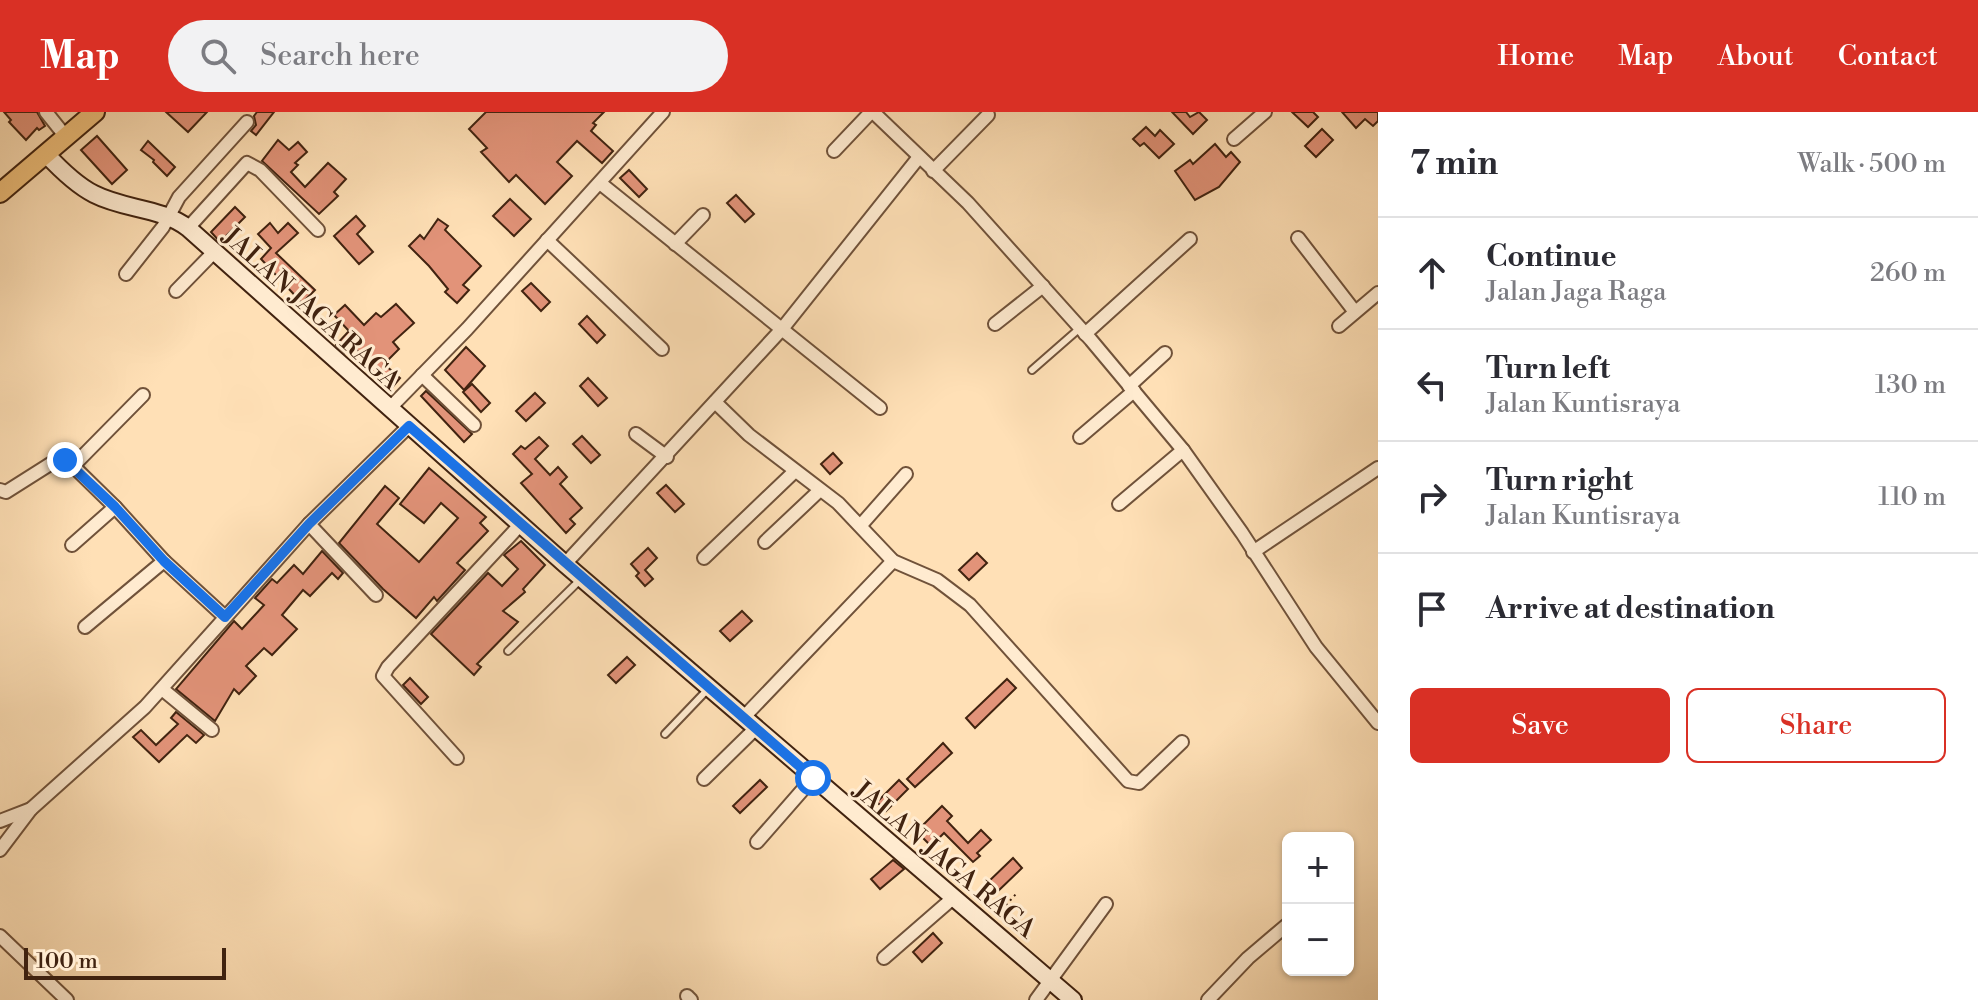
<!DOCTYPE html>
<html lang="en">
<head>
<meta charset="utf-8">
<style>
  body { margin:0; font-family:"Libre Bodoni",serif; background:#f2f2f3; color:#2b2b33 }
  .controls { position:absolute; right:24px; bottom:24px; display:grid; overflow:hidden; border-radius:12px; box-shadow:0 2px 6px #0004 }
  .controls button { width:72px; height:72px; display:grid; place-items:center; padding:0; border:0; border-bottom:2px solid #e1e1e2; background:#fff; color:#2b2b33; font:40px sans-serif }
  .scale { position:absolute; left:24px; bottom:20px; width:202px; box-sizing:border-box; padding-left:8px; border:4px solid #412310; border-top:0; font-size:22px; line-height:28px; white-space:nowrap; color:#412310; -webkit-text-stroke:6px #ffebd0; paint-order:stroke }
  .stop { position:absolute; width:24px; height:24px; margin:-18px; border:6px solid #1a73e8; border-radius:50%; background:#fff }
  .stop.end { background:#1a73e8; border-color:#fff; box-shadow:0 2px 8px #0008 }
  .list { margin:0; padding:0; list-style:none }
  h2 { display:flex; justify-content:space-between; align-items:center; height:104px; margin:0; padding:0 32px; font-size:34px }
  h2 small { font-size:26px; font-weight:400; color:#7c7c81 }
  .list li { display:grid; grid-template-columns:52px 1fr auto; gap:24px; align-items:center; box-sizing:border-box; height:112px; padding:0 32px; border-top:2px solid #e1e1e2 }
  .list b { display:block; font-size:30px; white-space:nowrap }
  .list p { margin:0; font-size:26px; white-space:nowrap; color:#7c7c81 }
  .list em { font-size:26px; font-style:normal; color:#7c7c81 }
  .actions { display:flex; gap:16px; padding:24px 32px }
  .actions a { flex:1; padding:18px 0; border:2px solid #d93025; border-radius:12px; text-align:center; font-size:28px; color:#d93025 }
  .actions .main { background:#d93025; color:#fff }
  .icon { flex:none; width:44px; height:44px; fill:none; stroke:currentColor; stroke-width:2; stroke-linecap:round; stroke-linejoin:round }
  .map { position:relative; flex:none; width:1378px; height:888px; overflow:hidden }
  header { display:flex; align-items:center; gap:48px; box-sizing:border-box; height:112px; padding:0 40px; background:#d93025; color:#fff }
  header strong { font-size:38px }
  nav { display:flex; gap:44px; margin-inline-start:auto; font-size:28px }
  .search { width:560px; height:72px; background:#f2f2f3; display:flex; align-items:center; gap:20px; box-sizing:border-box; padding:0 28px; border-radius:44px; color:#7c7c81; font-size:30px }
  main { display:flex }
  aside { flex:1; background:#fff }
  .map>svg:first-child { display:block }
  .building { fill:#e29379; stroke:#412310; stroke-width:2 }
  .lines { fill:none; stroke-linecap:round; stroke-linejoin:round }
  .lane-casing { stroke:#70523a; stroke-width:10 }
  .street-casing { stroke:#70523a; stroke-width:16 }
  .secondary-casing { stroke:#412310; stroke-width:20 }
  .primary-casing { stroke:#412310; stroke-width:22 }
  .path { stroke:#412310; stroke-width:2; stroke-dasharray:2 4; stroke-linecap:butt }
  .lane { stroke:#ffebd0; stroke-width:6 }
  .street { stroke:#ffebd0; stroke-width:12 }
  .secondary { stroke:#ffebd0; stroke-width:16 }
  .primary { stroke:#f0c07b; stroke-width:18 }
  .route { stroke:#1a73e8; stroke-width:10 }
  .labels { text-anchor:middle; stroke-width:6; stroke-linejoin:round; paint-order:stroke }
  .street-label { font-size:26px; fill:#412310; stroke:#ffebd0 }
</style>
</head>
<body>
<header>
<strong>Map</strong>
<div class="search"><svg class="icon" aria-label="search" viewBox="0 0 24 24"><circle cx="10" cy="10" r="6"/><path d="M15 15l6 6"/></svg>Search here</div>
<nav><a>Home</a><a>Map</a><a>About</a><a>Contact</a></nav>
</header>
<main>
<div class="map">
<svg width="1378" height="888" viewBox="0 0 1378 888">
  <rect width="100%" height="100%" fill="#ffe0b6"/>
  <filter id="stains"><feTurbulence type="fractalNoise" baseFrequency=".0025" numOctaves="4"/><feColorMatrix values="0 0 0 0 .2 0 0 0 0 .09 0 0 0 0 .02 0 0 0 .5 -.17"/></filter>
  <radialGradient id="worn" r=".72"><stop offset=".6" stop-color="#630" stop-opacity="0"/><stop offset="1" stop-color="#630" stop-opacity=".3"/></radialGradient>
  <!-- building -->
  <g class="building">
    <path d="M4,0H37L45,14L39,18L37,16L26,28L9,10L11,8Z"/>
    <path d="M166,0H207L188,20Z"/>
    <path d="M257,0H274L256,23L251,19L256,13L254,4Z"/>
    <path d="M486,0H604L593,11L596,13L591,19L613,39L602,51L577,29L557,50L572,64L545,92L516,63L509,70L481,40L487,36L469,17Z"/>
    <path d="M1172,0H1186L1190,5L1199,0L1207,8L1193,22Z"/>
    <path d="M1292,0H1313L1318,5L1308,15Z"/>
    <path d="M1342,0H1378V9L1373,14L1365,7L1356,16Z"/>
    <path d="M1146,15L1155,24L1160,18L1174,32L1159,46L1144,31L1140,34L1133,27Z"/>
    <path d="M1322,17L1333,28L1316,45L1305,34Z"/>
    <path d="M97,24L127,58L112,72L81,38Z"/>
    <path d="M278,28L289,38L298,30L307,40L295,51L298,53L291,60L305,75L328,51L346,67L334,80L338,84L319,102L262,49Z"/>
    <path d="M148,29L175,55L167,64L153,50L154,48L141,38Z"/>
    <path d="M1215,32L1226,45L1231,40L1240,50L1219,75L1195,88L1175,59L1190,48L1193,52Z"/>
    <path d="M629,58L647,77L639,85L620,66Z"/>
    <path d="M736,83L754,102L745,110L727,91Z"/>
    <path d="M510,87L531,107L514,124L493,104Z"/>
    <path d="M235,95L245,105L220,130L211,120Z"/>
    <path d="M356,104L365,114L357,122L373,140L359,152L334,124Z"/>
    <path d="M438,107L448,114L445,118L481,154L463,173L469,178L457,191L445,180L448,177L429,154L409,134L420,123L424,127Z"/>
    <path d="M270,111L278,121L288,111L298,121L276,141L315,178L302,191L261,147L271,136L258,122Z"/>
    <path d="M531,171L550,190L541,199L522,179Z"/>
    <path d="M396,192L414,211L393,230L399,237L384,252L400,266L390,278L369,260L373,255L352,233L345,241L336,233L349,219L334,203L345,193L364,213L376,201L381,205Z"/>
    <path d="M587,204L605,223L597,231L579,212Z"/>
    <path d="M466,235L485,254L464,278L445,258Z"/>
    <path d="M588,266L607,286L598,294L580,274Z"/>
    <path d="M472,272L490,291L481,300L463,280Z"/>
    <path d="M426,279L472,322L464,330L421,284Z"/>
    <path d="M535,281L545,291L526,309L516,299Z"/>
    <path d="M582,324L600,343L591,351L573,332Z"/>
    <path d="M539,325L548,334L535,347L550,363L558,355L567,365L560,372L582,396L570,407L575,412L566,421L521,371L532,362L513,342L521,334L525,337Z"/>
    <path d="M833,341L842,351L830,362L821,352Z"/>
    <path d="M429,356L486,405L480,411L488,419L457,451L465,458L437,489L434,485L416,506L383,477L339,431L385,374L399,386L377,412L419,450L458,406L441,391L424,411L400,392Z"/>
    <path d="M666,373L684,392L675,400L657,381Z"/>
    <path d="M521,429L545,453L523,477L525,480L503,499L518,510L477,552L481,555L474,563L431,522L488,461L502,474L518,457L504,443Z"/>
    <path d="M648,436L657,446L645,458L653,467L645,474L636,464L639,461L631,452Z"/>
    <path d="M322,439L343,461L338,467L332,461L310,484L303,478L282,503L297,517L272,543L264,536L246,554L256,564L239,582L234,577L215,609L176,577L234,509L242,517L264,493L255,486L272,467L277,471L294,453L303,462Z"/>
    <path d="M977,441L987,451L969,468L959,458Z"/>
    <path d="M742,499L752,509L730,529L720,519Z"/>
    <path d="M627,545L635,553L616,571L608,563Z"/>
    <path d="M410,566L428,585L421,592L403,573Z"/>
    <path d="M1007,567L1016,576L975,616L966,606Z"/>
    <path d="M176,600L204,623L196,631L187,623L159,650L133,625L141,618L156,633L178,612L171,606Z"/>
    <path d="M943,631L952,641L915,675L907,667Z"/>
    <path d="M760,668L767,675L740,701L733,694Z"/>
    <path d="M899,668L908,677L886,699L877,690Z"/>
    <path d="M942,694L952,704L947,709L968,731L981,718L991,728L977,741L980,744L973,750L944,721L931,734L921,724L927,719L922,714Z"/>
    <path d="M1013,746L1022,756L995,782L986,772Z"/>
    <path d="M893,748L904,757L880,777L871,767Z"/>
    <path d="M933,821L942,831L922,850L913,840Z"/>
  </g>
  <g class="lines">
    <!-- lane casing -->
    <g class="lane-casing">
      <g id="lane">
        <path d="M1032,258L1080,216"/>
        <path d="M508,539L581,467"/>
        <path d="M665,622L709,576"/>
      </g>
    </g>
    <!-- street casing -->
    <g class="street-casing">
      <g id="street">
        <path d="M46,0L66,25"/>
        <path d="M873,0L968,91L1091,228L1183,338L1242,421L1316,535L1378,611"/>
        <path d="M1234,27L1265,0"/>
        <path d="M834,39L871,0"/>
        <path d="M933,59L988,3"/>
        <path d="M600,71L880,296"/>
        <path d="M188,116L247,51L260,58L318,118"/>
        <path d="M1298,126L1355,200"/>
        <path d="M547,128L662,237"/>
        <path d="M675,132L703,103"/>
        <path d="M126,162L163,115L179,85L247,10"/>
        <path d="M176,179L214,140"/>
        <path d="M995,212L1043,174"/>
        <path d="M1339,214L1378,181"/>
        <path d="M1085,222L1190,127"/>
        <path d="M422,263L474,313"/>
        <path d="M1129,274L1165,241"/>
        <path d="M715,290L749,323L838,391L893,449L937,468L970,493L1128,669L1139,671L1182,630"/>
        <path d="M389,297L467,217L663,0"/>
        <path d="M636,322L667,345"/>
        <path d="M1080,325L1134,279"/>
        <path d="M73,354L143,283"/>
        <path d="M0,378L6,380L55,349L60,347L68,349L115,395L164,449L225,505"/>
        <path d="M1119,392L1183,338"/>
        <path d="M309,412L376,483"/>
        <path d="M861,413L906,362"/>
        <path d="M765,430L820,378"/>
        <path d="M72,433L115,395"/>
        <path d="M1253,440L1378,356"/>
        <path d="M704,446L794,360"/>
        <path d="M565,452L782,217L919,45"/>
        <path d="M85,515L164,449"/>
        <path d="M162,577L212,618"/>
        <path d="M743,606L893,449"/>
        <path d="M457,646L383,564L388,555L520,413"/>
        <path d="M704,667L755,617"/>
        <path d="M0,709L31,697"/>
        <path d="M757,730L813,666"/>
        <path d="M0,738L31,697L145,595L309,412L409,314"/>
        <path d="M0,824L67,888"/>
        <path d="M884,846L953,786"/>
        <path d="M687,884L691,888"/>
        <path d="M1036,888L1106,792"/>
        <path d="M1208,888L1248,846L1288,812"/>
      </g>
    </g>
    <!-- secondary casing -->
    <g class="secondary-casing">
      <path id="secondary" d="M46,42C60,57 76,73 94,82C125,98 160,95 188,116L565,452L1073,888"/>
    </g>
    <!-- primary casing -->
    <g class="primary-casing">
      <path id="primary" d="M0,81L95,0"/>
    </g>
    <!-- path -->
    <path class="path" d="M998,802L1016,782"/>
    <!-- lane -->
    <use href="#lane" class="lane"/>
    <!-- street -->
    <use href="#street" class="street"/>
    <!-- secondary -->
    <use href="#secondary" class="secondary"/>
    <!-- primary -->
    <use href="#primary" class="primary"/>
  </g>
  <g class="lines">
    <!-- route -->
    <path class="route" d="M65,348L115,395L164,449L225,505L309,412L409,314L813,666"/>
  </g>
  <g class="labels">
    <!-- street labels -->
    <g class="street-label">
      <text transform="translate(312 196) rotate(42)" y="9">JALAN JAGA RAGA</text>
      <text transform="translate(945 747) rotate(40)" y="9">JALAN JAGA RAGA</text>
    </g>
  </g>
  <rect width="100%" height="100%" filter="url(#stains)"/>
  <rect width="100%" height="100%" fill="url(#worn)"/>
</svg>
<div class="controls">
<button>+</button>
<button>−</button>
</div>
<div class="scale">100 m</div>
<div class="stop" style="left:813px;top:666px"></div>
<div class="stop end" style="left:65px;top:348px"></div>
</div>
<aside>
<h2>7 min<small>Walk · 500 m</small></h2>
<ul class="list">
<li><svg class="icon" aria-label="ahead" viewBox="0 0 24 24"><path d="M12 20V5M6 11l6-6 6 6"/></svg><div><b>Continue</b><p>Jalan Jaga Raga</p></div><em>260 m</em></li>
<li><svg class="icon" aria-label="left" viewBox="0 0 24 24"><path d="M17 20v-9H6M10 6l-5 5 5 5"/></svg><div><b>Turn left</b><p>Jalan Kuntisraya</p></div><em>130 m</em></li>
<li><svg class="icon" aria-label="right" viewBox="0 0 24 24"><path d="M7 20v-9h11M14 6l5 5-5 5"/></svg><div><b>Turn right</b><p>Jalan Kuntisraya</p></div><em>110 m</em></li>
<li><svg class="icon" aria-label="arrive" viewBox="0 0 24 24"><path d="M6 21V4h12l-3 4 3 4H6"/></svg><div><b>Arrive at destination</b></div></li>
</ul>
<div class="actions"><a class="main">Save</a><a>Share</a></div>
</aside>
</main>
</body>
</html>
